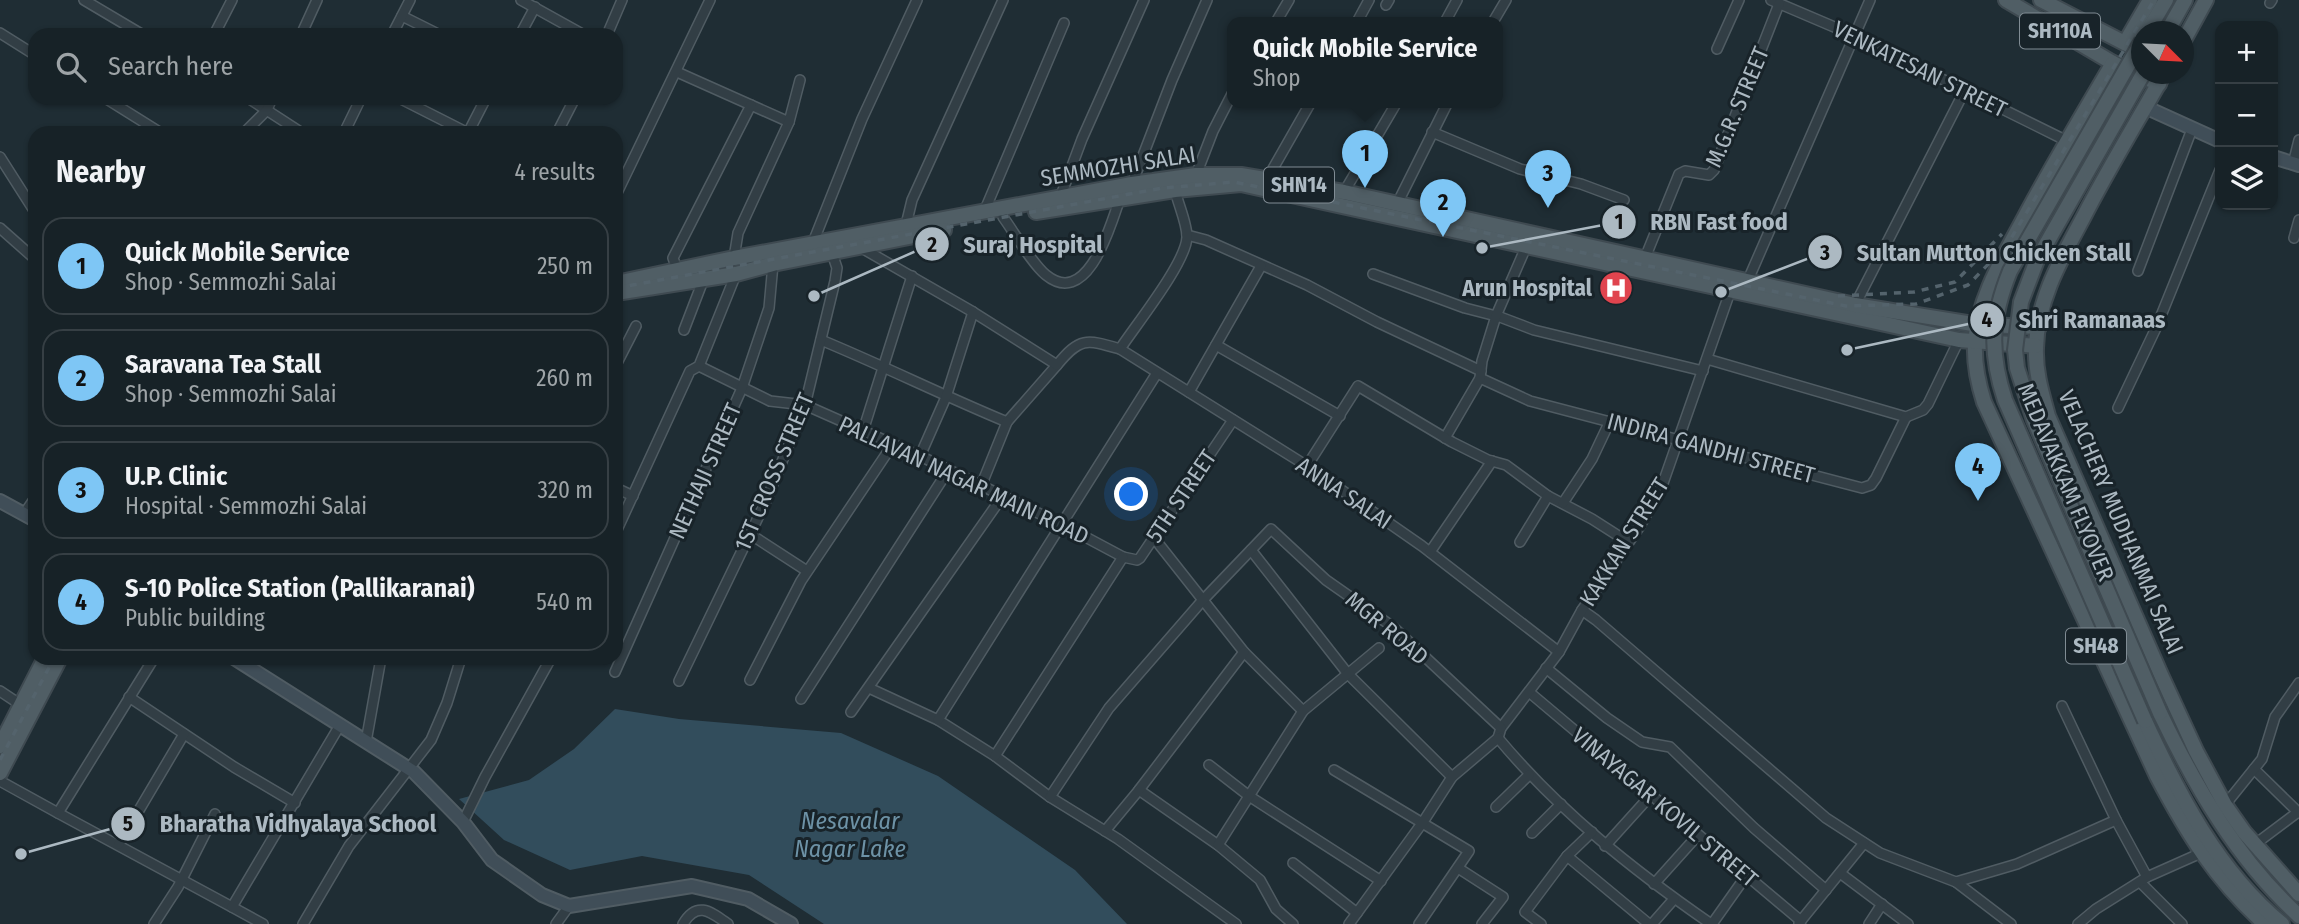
<!DOCTYPE html>
<html lang="en">
<head>
<meta charset="utf-8">
<style>
  body { margin:0; font-family:"Fira Sans Condensed",sans-serif; background:#202a2f; color:#f1f3f6 }
  .controls { position:absolute; right:21px; top:21px; display:grid; overflow:hidden; border-radius:14px; box-shadow:0 2px 5px #0004 }
  .controls button { width:63px; height:63px; display:grid; place-items:center; padding:0; border:0; border-bottom:2px solid #363f44; background:#172227; color:#f1f3f6; font:35px sans-serif }
  .compass { position:absolute; left:2131px; top:21px; width:63px; height:63px; border-radius:50%; background:#172227; box-shadow:0 2px 5px #0004; rotate:114deg }
  .you { position:absolute; left:1132px; top:495px; width:24px; height:24px; margin:-18px; border:5px solid #fff; border-radius:50%; background:#1a73e8; box-shadow:0 0 0 10px #1a73e833 }
  .badge { display:grid; place-items:center; width:46px; height:46px; border-radius:50%; background:#7ec6f5; color:#111; font-size:23px; font-weight:700 }
  .pin { position:absolute; translate:-50% -58px; filter:drop-shadow(0 2px 4px #0008) }
  .pin::after { content:''; position:absolute; top:37px; width:24px; height:21px; background:inherit; clip-path:polygon(0 0,100% 0,50% 100%) }
  .popup { position:absolute; left:1227px; top:17px; width:276px; height:91px; box-sizing:border-box; display:grid; place-content:center; border-radius:14px; background:#172227; filter:drop-shadow(0 2px 5px #0005); font-size:23px; white-space:nowrap; color:#9ea4a7 }
  .popup b { font-size:26px; color:#f1f3f6 }
  .popup::after { content:''; position:absolute; left:50%; top:100%; margin-left:-14px; border:14px solid transparent; border-top-color:#172227 }
  .list { margin:0; padding:0; list-style:none }
  h2 { display:flex; justify-content:space-between; align-items:center; height:91px; margin:0; padding:0 28px; font-size:30px }
  h2 small { font-size:23px; font-weight:400; color:#9ea4a7 }
  .list li { display:grid; grid-template-columns:46px 1fr auto; gap:21px; align-items:center; box-sizing:border-box; height:98px; margin:0 14px 14px; padding:0 14px; border:2px solid #363f44; border-radius:21px }
  .list b { display:block; font-size:26px; white-space:nowrap }
  .list p { margin:0; font-size:23px; white-space:nowrap; color:#9ea4a7 }
  .list em { font-size:23px; font-style:normal; color:#9ea4a7 }
  .icon { flex:none; width:38px; height:38px; fill:none; stroke:currentColor; stroke-width:2; stroke-linecap:round; stroke-linejoin:round }
  .map { position:relative; flex:none; width:2299px; height:924px; overflow:hidden }
  .search { position:absolute; background:#172227; box-shadow:0 2px 5px #0004; left:28px; top:28px; width:595px; height:77px; display:flex; align-items:center; gap:18px; box-sizing:border-box; padding:0 24px; border-radius:21px; color:#9ea4a7; font-size:26px }
  .panel { position:absolute; background:#172227; box-shadow:0 2px 5px #0004; left:28px; top:126px; width:595px; height:539px; border-radius:21px }
  .map>svg:first-child { display:block }
  .water { fill:#324d5c }
  .lines { fill:none; stroke-linecap:round; stroke-linejoin:round }
  .street-casing { stroke:#505c63; stroke-width:12 }
  .secondary-casing { stroke:#505c63; stroke-width:16 }
  .primary-casing { stroke:#3f4a51; stroke-width:18 }
  .street { stroke:#323e45; stroke-width:9 }
  .secondary { stroke:#404e58; stroke-width:12 }
  .primary { stroke:#505e65; stroke-width:14 }
  .rail { stroke:#54636c; stroke-width:3.5; stroke-dasharray:7 7; stroke-linecap:butt }
  .primary-bridge-casing { stroke:#3f4a51; stroke-width:18; stroke-linecap:butt }
  .primary-bridge { stroke:#505e65; stroke-width:14 }
  .labels { text-anchor:middle; stroke-width:6; stroke-linejoin:round; paint-order:stroke }
  .shield { fill:#182329; stroke:#808c94; stroke-width:2 }
  .shield-label { font-size:21px; font-weight:bold; fill:#acb9c2 }
  .street-label { font-size:23px; fill:#acb9c2; stroke:#182329 }
  .poi-label { font-size:23px; font-weight:bold; fill:#acb9c2; stroke:#182329; text-anchor:end }
  .water-label { font-size:24px; font-style:italic; fill:#6d92a6; stroke:#182329 }
  .leader { fill:none; stroke:#acb9c2; stroke-width:2.5 }
  .callout-dot { fill:#acb9c2; stroke:#182329; stroke-width:2.5 }
  .mark-label { font-size:21px; text-anchor:middle; font-weight:bold; fill:#111 }
  .callout-label { font-size:24px; text-anchor:middle; font-weight:bold; fill:#acb9c2; stroke:#182329; stroke-width:6; stroke-linejoin:round; paint-order:stroke }
</style>
</head>
<body>
<div class="map">
<svg width="2299" height="924" viewBox="0 0 2299 924">
  <rect width="100%" height="100%" fill="#1f2d34"/>
  <!-- water -->
  <path class="water" d="M615,709L679,719L841,733L938,776L1075,870L1127,924H824L749,875L642,856L570,870L504,840L459,799L529,780L574,749Z"/>
  <g class="lines">
    <!-- street casing -->
    <g class="street-casing">
      <g id="street">
        <path d="M84,0L143,35"/>
        <path d="M521,0L584,35"/>
        <path d="M1771,0L1853,35L2067,141"/>
        <path d="M2270,3L2272,0"/>
        <path d="M1386,5L1389,0"/>
        <path d="M402,16L440,35"/>
        <path d="M1276,22L1289,0"/>
        <path d="M1357,22L1369,0"/>
        <path d="M1445,22L1457,0"/>
        <path d="M1493,22L1506,0"/>
        <path d="M0,33L35,55"/>
        <path d="M214,35L232,0"/>
        <path d="M301,35L317,0"/>
        <path d="M392,35L410,0"/>
        <path d="M520,35L535,7"/>
        <path d="M607,35L622,0"/>
        <path d="M1717,49L1739,0"/>
        <path d="M677,72L789,122"/>
        <path d="M105,98L161,133"/>
        <path d="M248,98L302,133"/>
        <path d="M399,98L468,133"/>
        <path d="M1432,132L1520,169L1581,184L1624,200"/>
        <path d="M244,133L267,110L272,98"/>
        <path d="M344,133L361,98"/>
        <path d="M468,133L486,98"/>
        <path d="M557,133L575,98"/>
        <path d="M0,157L35,212"/>
        <path d="M2293,164L2299,140"/>
        <path d="M1196,175L1213,131L1232,94"/>
        <path d="M1267,179L1311,102"/>
        <path d="M1132,184L1172,80L1207,0"/>
        <path d="M1344,192L1397,102"/>
        <path d="M616,195L710,0"/>
        <path d="M1060,198L1082,139L1144,0"/>
        <path d="M1397,204L1448,102"/>
        <path d="M984,212L1064,23"/>
        <path d="M1003,217C1014,232 1032,264 1046,275C1088,309 1111,224 1120,198"/>
        <path d="M0,228L35,259"/>
        <path d="M905,229L912,200L1003,0"/>
        <path d="M1187,235L1206,240L1307,285L1377,322L1481,371"/>
        <path d="M2294,238L2299,220"/>
        <path d="M812,245L862,119L917,0"/>
        <path d="M860,247L973,312"/>
        <path d="M734,258L738,233L789,122L800,80"/>
        <path d="M1645,258L1679,174L1685,171L1709,175L1714,170L1779,4"/>
        <path d="M2138,271L2192,129"/>
        <path d="M678,272L673,258L751,105"/>
        <path d="M1373,274L1465,308L1500,317L1534,330L1703,371"/>
        <path d="M1748,280L1870,0"/>
        <path d="M1855,305L1965,90"/>
        <path d="M684,330L704,278"/>
        <path d="M821,340C884,366 944,396 1007,422L1057,365"/>
        <path d="M1216,345L1340,416"/>
        <path d="M1120,349C1135,326 1186,263 1187,237C1187,223 1178,204 1175,190"/>
        <path d="M1707,359L1906,417L1923,410L1928,404L1959,340"/>
        <path d="M616,365L636,326"/>
        <path d="M699,366L770,401L805,405L920,456L1063,525L1123,557L1137,560L1140,558L1233,420"/>
        <path d="M1480,378L1530,401L1862,488L1871,485L1876,478L1906,417"/>
        <path d="M1189,392L1261,266"/>
        <path d="M2118,408L2156,328L2220,170"/>
        <path d="M863,431L912,276"/>
        <path d="M1445,438L1480,378L1482,361L1496,316L1526,247"/>
        <path d="M920,456L946,397L973,312L1057,365C1080,337 1086,339 1120,349L1307,466L1422,546L1559,652"/>
        <path d="M1307,466L1358,386L1452,442L1488,460L1506,465L1548,496L1592,519L1628,542"/>
        <path d="M981,486L1007,422"/>
        <path d="M616,488L633,496"/>
        <path d="M1563,503L1592,459L1610,421"/>
        <path d="M24,514L35,498"/>
        <path d="M616,532L690,371L699,366L736,274"/>
        <path d="M750,534L807,571"/>
        <path d="M1154,538L1244,652L1303,711"/>
        <path d="M1520,542L1548,496"/>
        <path d="M1251,550L1348,674L1452,777"/>
        <path d="M1430,552L1492,461"/>
        <path d="M1582,610L1596,620L1826,818L1880,853L1956,882L2017,864L2116,820L2147,877L2201,853"/>
        <path d="M1546,668L1607,718L1642,742L1670,747L1754,828L1826,890"/>
        <path d="M615,672L742,388L769,308L773,264"/>
        <path d="M750,680L801,581L893,444"/>
        <path d="M679,681L766,501L805,405L835,281L837,268L832,253"/>
        <path d="M869,688L938,720L995,756L1050,797L1118,839L1236,924"/>
        <path d="M0,691L21,705"/>
        <path d="M1529,692L1801,921"/>
        <path d="M129,697L234,767L295,803"/>
        <path d="M801,699L949,469"/>
        <path d="M2062,706L2116,820"/>
        <path d="M851,712L1002,497"/>
        <path d="M938,720L1157,373"/>
        <path d="M1498,738L1501,728L1559,652L1582,610L1640,526L1662,486L1731,289"/>
        <path d="M1498,738C1559,811 1633,870 1711,924"/>
        <path d="M366,742L381,658"/>
        <path d="M995,756L1123,557"/>
        <path d="M1209,765L1249,796L1381,881"/>
        <path d="M2254,769L2299,813"/>
        <path d="M1334,770L1469,851L1419,924"/>
        <path d="M0,781L58,813L154,658"/>
        <path d="M1139,790L1218,845L1260,880L1276,909L1293,924"/>
        <path d="M1050,797L1109,708L1202,601L1271,529L1326,580L1393,627L1501,728"/>
        <path d="M2225,805L2262,759L2275,717L2299,683"/>
        <path d="M1496,807L1529,775"/>
        <path d="M58,813L232,907"/>
        <path d="M463,822L485,777L551,658"/>
        <path d="M1105,831L1139,790L1244,652"/>
        <path d="M1532,833L1561,804"/>
        <path d="M119,844L184,734"/>
        <path d="M1218,845L1303,711L1379,648"/>
        <path d="M2254,845L2298,812"/>
        <path d="M1605,846L1651,795"/>
        <path d="M1567,856L1649,924"/>
        <path d="M1293,863L1357,913"/>
        <path d="M1458,868L1503,897L1482,924"/>
        <path d="M1840,873L1908,924"/>
        <path d="M1956,882L2011,924"/>
        <path d="M2140,882L2182,924"/>
        <path d="M1654,884L1698,835"/>
        <path d="M1799,923L1864,843"/>
        <path d="M154,924L178,887L215,814"/>
        <path d="M263,924L232,907L340,725"/>
        <path d="M303,924L349,846L431,740L447,703L461,658"/>
        <path d="M556,924L569,906"/>
        <path d="M683,924C697,900 711,912 728,924"/>
        <path d="M1349,924L1423,822L1452,777L1498,738"/>
        <path d="M1541,924L1525,912L1567,856L1592,832"/>
        <path d="M1652,924L1674,899"/>
        <path d="M1712,924L1746,876"/>
        <path d="M1869,924L1882,904"/>
        <path d="M2078,924L2096,909L2147,877"/>
      </g>
    </g>
    <!-- secondary casing -->
    <g class="secondary-casing">
      <g id="secondary">
        <path d="M2145,107L2220,141"/>
        <path d="M2273,157L2299,165"/>
        <path d="M0,501L35,520"/>
        <path d="M234,658L414,772L463,822L492,860L542,895L569,906L692,886L748,899L791,924"/>
      </g>
    </g>
    <!-- primary casing -->
    <g class="primary-casing">
      <g id="primary">
        <path d="M2006,0L2113,63L2159,84"/>
        <path d="M2041,0L2142,52"/>
        <path d="M2147,32L2166,0"/>
        <path d="M2167,32L2185,0"/>
        <path d="M2184,40L2206,0"/>
        <path d="M2125,43L2150,0"/>
        <path d="M2113,63C2084,112 2055,161 2028,211C2006,253 1978,296 1975,344C1974,365 1978,383 1984,402L2157,776C2187,833 2216,880 2265,924"/>
        <path d="M2164,74C2137,122 2108,169 2083,218C2061,259 2037,300 2036,348C2035,372 2042,394 2048,416L2161,675L2196,751L2225,805L2244,832L2299,894"/>
        <path d="M1036,212L1175,190L1241,184L1959,340L2036,346"/>
        <path d="M616,283L734,258L1132,184L1196,175H1241L1344,192L1855,305L1979,325L2039,327"/>
        <path d="M616,293L736,274L773,264L944,230"/>
        <path d="M2160,713C2196,788 2237,859 2299,916"/>
        <path d="M2145,721C2179,795 2218,871 2282,924"/>
        <path d="M0,746L45,658"/>
        <path d="M0,773L60,658"/>
      </g>
    </g>
    <!-- street -->
    <use href="#street" class="street"/>
    <!-- secondary -->
    <use href="#secondary" class="secondary"/>
    <!-- primary -->
    <use href="#primary" class="primary"/>
    <!-- rail -->
    <g class="rail">
      <path d="M616,288L1163,188L1234,182L1846,306L1916,304L1968,285L2007,245L2154,0"/>
      <path d="M1838,296L1914,292L1955,282L2002,234"/>
      <path d="M0,760L54,658"/>
    </g>
    <!-- primary-bridge casing -->
    <g class="primary-bridge-casing">
      <g id="primary-bridge">
        <path d="M2142,41L2010,271C1991,318 1989,352 2005,400L2145,721"/>
        <path d="M2143,74L2037,260L2021,302L2015,350L2017,368L2034,420L2160,713"/>
      </g>
    </g>
    <!-- primary-bridge -->
    <use href="#primary-bridge" class="primary-bridge"/>
  </g>
  <!-- icons -->
  <defs>
    <g id="hospital-disc" transform="scale(1.75)"><circle r="9.5" fill="#e0444e" stroke="#182329"/><path d="M-5-5h3v3.5h4V-5h3V5h-3V1.5h-4V5h-3Z" fill="#fff"/></g>
  </defs>
  <g fill-rule="evenodd">
    <use href="#hospital-disc" x="1616" y="288"/>
  </g>
  <g class="labels">
    <!-- shield labels -->
    <g class="shield">
      <rect x="2020" y="13.5" width="80" height="35" rx="5"/>
      <rect x="1264" y="167.5" width="70" height="35" rx="5"/>
      <rect x="2066" y="628.5" width="60" height="35" rx="5"/>
    </g>
    <g class="shield-label">
      <text x="2060" y="38">SH110A</text>
      <text x="1299" y="192">SHN14</text>
      <text x="2096" y="653">SH48</text>
    </g>
    <!-- street labels -->
    <g class="street-label">
      <text transform="translate(1920 69) rotate(26)" y="8">VENKATESAN STREET</text>
      <text transform="translate(1737 107) rotate(-67)" y="8">M.G.R. STREET</text>
      <text transform="translate(1118 166) rotate(-9)" y="8">SEMMOZHI SALAI</text>
      <text transform="translate(1711 448) rotate(15)" y="8">INDIRA GANDHI STREET</text>
      <text transform="translate(705 471) rotate(-66)" y="8">NETHAJI STREET</text>
      <text transform="translate(774 472) rotate(-67)" y="8">1ST CROSS STREET</text>
      <text transform="translate(964 480) rotate(25)" y="8">PALLAVAN NAGAR MAIN ROAD</text>
      <text transform="translate(2066 482) rotate(67)" y="8">MEDAVAKKAM FLYOVER</text>
      <text transform="translate(1344 493) rotate(34)" y="8">ANNA SALAI</text>
      <text transform="translate(1181 496) rotate(-56)" y="8">5TH STREET</text>
      <text transform="translate(2121 522) rotate(67)" y="8">VELACHERY MUDHANMAI SALAI</text>
      <text transform="translate(1624 542) rotate(-58)" y="8">KAKKAN STREET</text>
      <text transform="translate(1387 628) rotate(40)" y="8">MGR ROAD</text>
      <text transform="translate(1665 807) rotate(40)" y="8">VINAYAGAR KOVIL STREET</text>
    </g>
    <!-- poi labels -->
    <g class="poi-label">
      <text x="1592" y="296">Arun Hospital</text>
    </g>
    <!-- water labels -->
    <g class="water-label">
      <text x="850" y="829">Nesavalar<tspan x="850" dy="28">Nagar Lake</tspan></text>
    </g>
  </g>
  <!-- callouts -->
  <path class="leader" d="M1482 248L1619 222M814 296L932 244M1721 292L1825 252M1847 350L1987 320M21 854L128 824"/>
  <g class="callout-dot">
    <circle cx="1482" cy="248" r="7"/>
    <circle cx="814" cy="296" r="7"/>
    <circle cx="1721" cy="292" r="7"/>
    <circle cx="1847" cy="350" r="7"/>
    <circle cx="21" cy="854" r="7"/>
    <circle cx="1619" cy="222" r="18"/>
    <circle cx="932" cy="244" r="18"/>
    <circle cx="1825" cy="252" r="18"/>
    <circle cx="1987" cy="320" r="18"/>
    <circle cx="128" cy="824" r="18"/>
  </g>
  <g class="mark-label">
    <text x="1619" y="229">1</text>
    <text x="932" y="252">2</text>
    <text x="1825" y="260">3</text>
    <text x="1987" y="327">4</text>
    <text x="128" y="831">5</text>
  </g>
  <g class="callout-label">
    <text x="1719" y="230">RBN Fast food</text>
    <text x="1033" y="253">Suraj Hospital</text>
    <text x="1994" y="261">Sultan Mutton Chicken Stall</text>
    <text x="2092" y="328">Shri Ramanaas</text>
    <text x="298" y="832">Bharatha Vidhyalaya School</text>
  </g>
</svg>
<div class="controls">
<button>+</button>
<button>−</button>
<button><svg class="icon" aria-label="layers" viewBox="0 0 24 24"><path d="M12 4l9 5-9 5-9-5zM3 14l9 5 9-5"/></svg></button>
</div>
<svg class="compass" viewBox="-18 -18 36 36"><path d="M0-13l5 13h-10z" fill="#e53935"/><path d="M0 13l5-13h-10z" fill="#9ea4a7"/></svg>
<div class="you"></div>
<div class="pin badge" style="left:1365px;top:188px">1</div>
<div class="popup"><b>Quick Mobile Service</b>Shop</div>
<div class="pin badge" style="left:1443px;top:237px">2</div>
<div class="pin badge" style="left:1548px;top:208px">3</div>
<div class="pin badge" style="left:1978px;top:501px">4</div>
<div class="search"><svg class="icon" aria-label="search" viewBox="0 0 24 24"><circle cx="10" cy="10" r="6"/><path d="M15 15l6 6"/></svg>Search here</div>
<section class="panel">
<h2>Nearby<small>4 results</small></h2>
<ul class="list">
<li><span class="badge">1</span><div><b>Quick Mobile Service</b><p>Shop · Semmozhi Salai</p></div><em>250 m</em></li>
<li><span class="badge">2</span><div><b>Saravana Tea Stall</b><p>Shop · Semmozhi Salai</p></div><em>260 m</em></li>
<li><span class="badge">3</span><div><b>U.P. Clinic</b><p>Hospital · Semmozhi Salai</p></div><em>320 m</em></li>
<li><span class="badge">4</span><div><b>S-10 Police Station (Pallikaranai)</b><p>Public building</p></div><em>540 m</em></li>
</ul>
</section>
</div>
</body>
</html>
